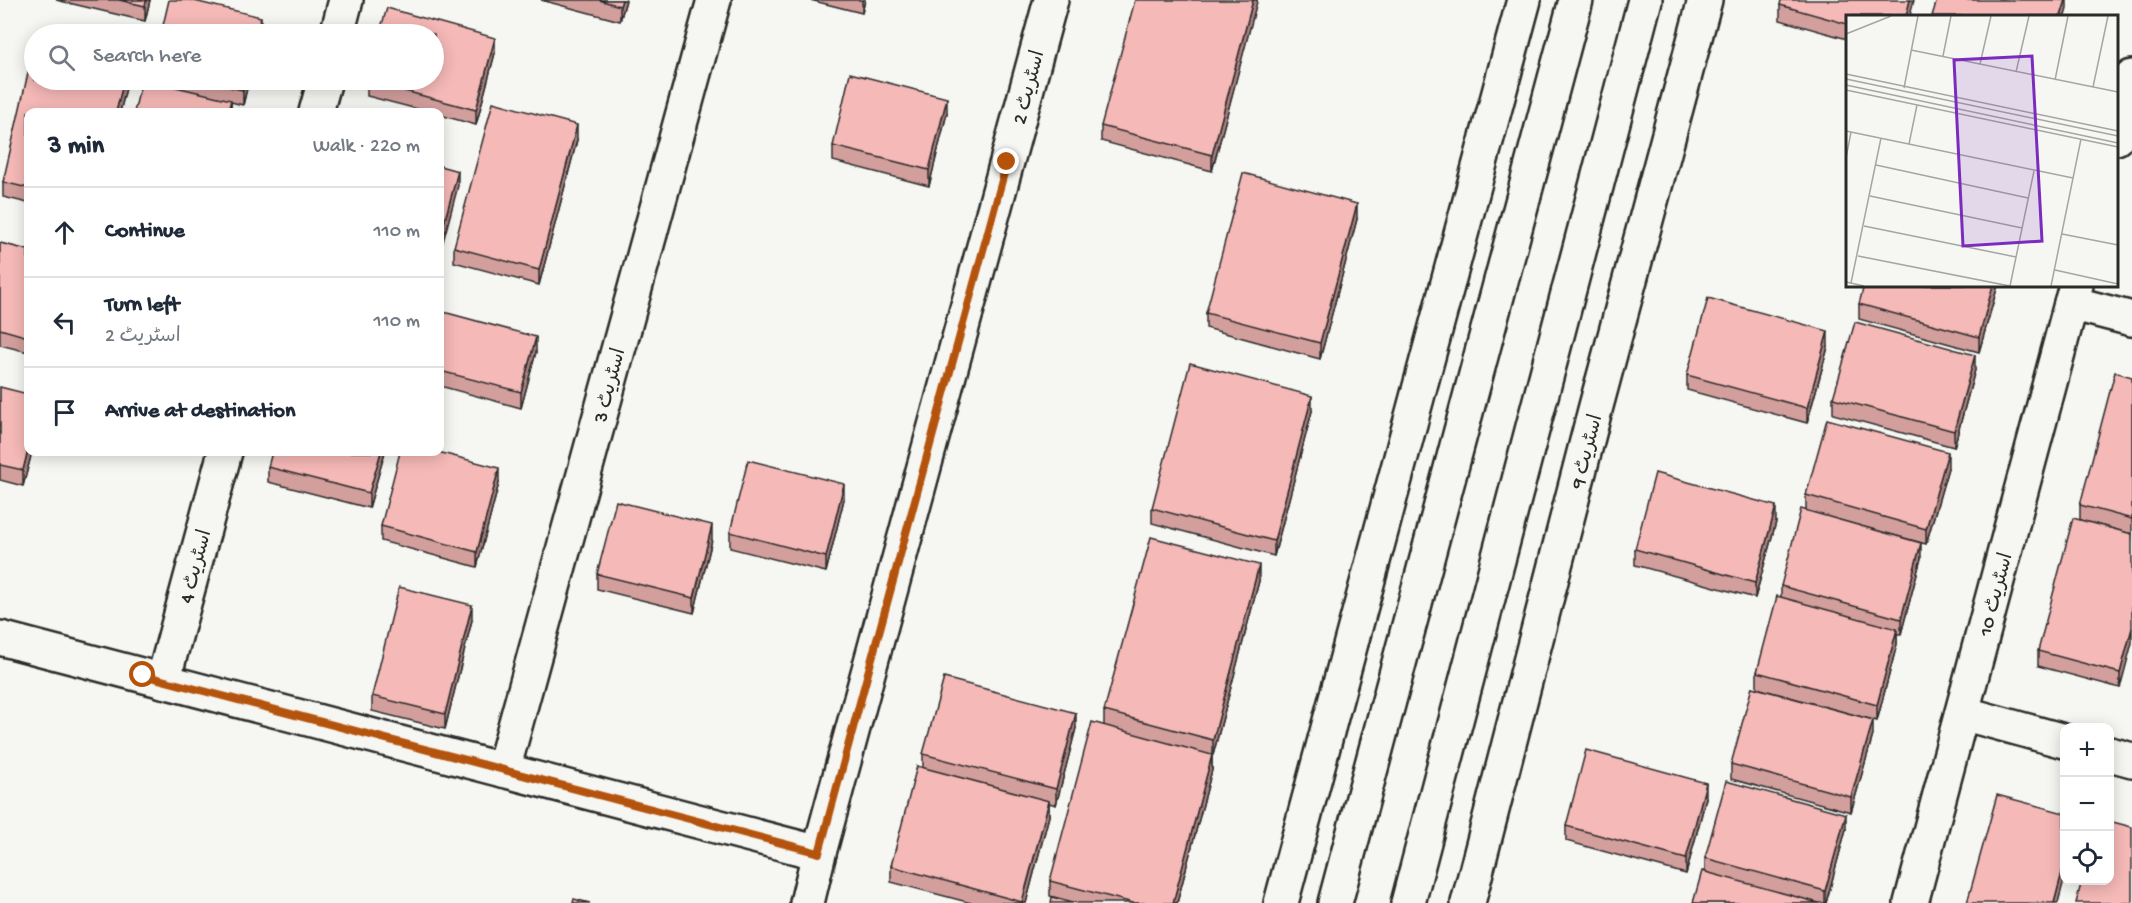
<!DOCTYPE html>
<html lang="en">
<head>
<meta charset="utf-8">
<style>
  body { margin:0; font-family:"Gochi Hand","Playpen Sans Arabic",sans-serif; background:#f6f6f7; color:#1f2937 }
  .controls { position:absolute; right:18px; bottom:18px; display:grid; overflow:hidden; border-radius:12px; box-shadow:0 3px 15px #0003 }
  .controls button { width:54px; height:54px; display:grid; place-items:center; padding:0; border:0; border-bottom:2px solid #e0e1e3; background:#fff; color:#1f2937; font:30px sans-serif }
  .stop { position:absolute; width:18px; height:18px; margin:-14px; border:4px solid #b45309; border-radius:50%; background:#fff }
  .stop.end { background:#b45309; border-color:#fff; box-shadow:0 2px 6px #0008 }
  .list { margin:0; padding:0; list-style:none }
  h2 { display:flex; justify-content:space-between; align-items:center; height:78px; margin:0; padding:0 24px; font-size:26px }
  h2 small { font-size:20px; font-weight:400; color:#747a83 }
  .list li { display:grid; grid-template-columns:39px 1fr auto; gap:18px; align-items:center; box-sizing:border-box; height:90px; padding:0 24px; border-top:2px solid #e0e1e3 }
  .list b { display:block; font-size:22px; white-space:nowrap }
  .list p { margin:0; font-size:20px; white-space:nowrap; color:#747a83 }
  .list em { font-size:20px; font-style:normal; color:#747a83 }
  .icon { flex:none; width:33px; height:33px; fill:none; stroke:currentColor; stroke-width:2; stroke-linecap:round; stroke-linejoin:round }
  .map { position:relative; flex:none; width:2132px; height:903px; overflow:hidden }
  .search { position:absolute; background:#fff; box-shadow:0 3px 15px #0003; left:24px; top:24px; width:420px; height:66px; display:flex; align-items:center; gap:15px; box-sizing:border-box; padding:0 21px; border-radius:33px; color:#747a83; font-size:22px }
  .panel { position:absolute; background:#fff; box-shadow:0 3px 15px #0003; left:24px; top:108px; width:420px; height:348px; border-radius:12px }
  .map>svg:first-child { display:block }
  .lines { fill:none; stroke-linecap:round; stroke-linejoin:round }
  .street-casing { stroke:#2b2b2b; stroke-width:38 }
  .secondary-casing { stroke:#2b2b2b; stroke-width:38 }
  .street { stroke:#f6f6f2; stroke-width:33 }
  .secondary { stroke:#f6f6f2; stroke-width:33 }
  .wall { fill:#d39f9d; stroke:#2b2b2b; stroke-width:1.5 }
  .shaded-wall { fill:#ac8280; stroke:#2b2b2b; stroke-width:1.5 }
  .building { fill:#f5b9b7; stroke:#2b2b2b; stroke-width:1.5 }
  .route { stroke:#b45309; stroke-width:8 }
  .labels { text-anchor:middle; stroke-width:4.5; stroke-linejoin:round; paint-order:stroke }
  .street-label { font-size:20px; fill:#2b2b2b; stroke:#f6f6f2 }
  .inset-road { fill:none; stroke:#a5a5a2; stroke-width:1.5 }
  .view { fill:#7b2cbf; fill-opacity:0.15; stroke:#7b2cbf; stroke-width:3 }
  .inset-edge { fill:none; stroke:#2b2b2b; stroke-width:3 }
</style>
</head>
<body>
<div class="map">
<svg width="2132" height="903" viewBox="0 0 2132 903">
  <rect width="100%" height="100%" fill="#f6f6f2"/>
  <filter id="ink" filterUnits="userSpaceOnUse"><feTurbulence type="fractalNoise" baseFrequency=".0167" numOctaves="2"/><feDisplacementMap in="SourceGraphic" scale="12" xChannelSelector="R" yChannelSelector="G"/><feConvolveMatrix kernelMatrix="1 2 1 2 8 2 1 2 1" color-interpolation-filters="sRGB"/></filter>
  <g filter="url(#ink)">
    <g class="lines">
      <!-- street casing -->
      <g class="street-casing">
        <g id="street">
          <path d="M337,34L346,0"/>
          <path d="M316,112L325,80"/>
          <path d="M2116,138L2132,77"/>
          <path d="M2071,303L2132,319"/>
          <path d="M0,638L819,853"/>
          <path d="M163,681L225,452"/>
          <path d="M1962,713L2064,741"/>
          <path d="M2110,754L2132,760"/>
          <path d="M503,770L714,0"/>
          <path d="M807,903L819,853L1051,0"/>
          <path d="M1281,903L1524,0"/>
          <path d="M1468,903L1595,410L1705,0"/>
          <path d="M1911,903L2076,285"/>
        </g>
      </g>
      <!-- secondary casing -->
      <g class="secondary-casing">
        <g id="secondary">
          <path d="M1335,903L1576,0"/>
          <path d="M1408,903L1645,0"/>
        </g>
      </g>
      <!-- street -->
      <use href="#street" class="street"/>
      <!-- secondary -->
      <use href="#secondary" class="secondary"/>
    </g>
    <!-- wall -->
    <g class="wall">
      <path d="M56,0H150L145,21Z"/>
      <path d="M541,0H626L620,21Z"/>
      <path d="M810,0H865L862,13Z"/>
      <path d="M1257,0L1212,171L1101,141V126Z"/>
      <path d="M1780,5L1847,16V39L1780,20Z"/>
      <path d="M495,53L476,125L440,115V112H429L367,96V81Z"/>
      <path d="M34,80H128L120,112H28V203L3,197V182Z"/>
      <path d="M153,80H249L243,105L231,102V112L153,81Z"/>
      <path d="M947,113L929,186L833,161V146Z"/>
      <path d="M577,140L539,285L454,262V247Z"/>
      <path d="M1357,219L1320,359L1206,328V313Z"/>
      <path d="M0,243L28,250V352L0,345Z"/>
      <path d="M1998,285L1979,352L1859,319V304Z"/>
      <path d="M440,311L536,352L521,408L440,386Z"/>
      <path d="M1828,347L1807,423L1687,390V375Z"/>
      <path d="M1975,370L1954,447L1833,414V398Z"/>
      <path d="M2132,377V534L2080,520V505Z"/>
      <path d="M0,387L28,452H32L23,486L0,480Z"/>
      <path d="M1312,411L1274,556L1152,523V508Z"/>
      <path d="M385,452L369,508L268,482V467Z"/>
      <path d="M1948,468L1926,544L1806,511V495Z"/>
      <path d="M499,483L477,567L381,541V526Z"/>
      <path d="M844,499L826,572L730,548V532Z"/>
      <path d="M1776,522L1755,598L1635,565V549Z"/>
      <path d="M2132,534L2120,688L2038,666V651Z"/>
      <path d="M712,540L694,613L597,589V574Z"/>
      <path d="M1921,558L1901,634H1897V644L1877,721L1757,688V672L1781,597V586Z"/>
      <path d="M1259,581L1213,755H1212V770L1177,903H1077L1050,896V881L1104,726V711Z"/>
      <path d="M472,620L445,729L372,711V696Z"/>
      <path d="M1076,728L1056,805L1049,803V816L1026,903H971L891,882V866L923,767V754Z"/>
      <path d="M1873,735L1851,812L1731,779V764Z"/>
      <path d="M1706,798L1686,874L1566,841V826Z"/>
      <path d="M1846,829L1826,903H1693L1705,872V858Z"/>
    </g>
    <!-- shaded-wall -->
    <g class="shaded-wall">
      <path d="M146,0H150L145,21V6Z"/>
      <path d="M622,0H626L620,21V6Z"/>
      <path d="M862,0H865L862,13Z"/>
      <path d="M1253,0H1257V2L1212,171V155Z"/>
      <path d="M1910,0H1914L1910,16H1906Z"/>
      <path d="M2066,0H2067V9L2065,16H2061Z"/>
      <path d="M261,17V32L260,34H256Z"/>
      <path d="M495,38V53L476,125V110Z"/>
      <path d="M124,80H128L120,112H116Z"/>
      <path d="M246,80H249L243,105V90Z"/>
      <path d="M947,98V113L929,186V170Z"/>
      <path d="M231,100V112H228Z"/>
      <path d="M577,125V140L539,285V270Z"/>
      <path d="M458,171V186L440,253V238Z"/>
      <path d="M1357,204V219L1320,359V343Z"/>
      <path d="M1993,285H1998L1979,352V337Z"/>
      <path d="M1828,331V347L1807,423V408Z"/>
      <path d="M536,337V352L521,408V392Z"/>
      <path d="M1975,355V370L1954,447V431Z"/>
      <path d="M1312,396V411L1274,556V541Z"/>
      <path d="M28,450V452H32L23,486V470Z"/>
      <path d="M381,452H385L369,508V493Z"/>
      <path d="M1948,452V468L1926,544V529Z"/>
      <path d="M499,468V483L477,567V552Z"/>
      <path d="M844,484V499L826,572V557Z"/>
      <path d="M1776,506V522L1755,598V583Z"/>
      <path d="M712,525V540L694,613V598Z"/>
      <path d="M1921,543V558L1901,634V619Z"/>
      <path d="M1259,565V581L1213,755V740Z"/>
      <path d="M472,605V620L445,729V714Z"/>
      <path d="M2132,628V643L2120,688V673Z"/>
      <path d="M1897,629V644L1877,721V705Z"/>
      <path d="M1076,713V728L1056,805V789Z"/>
      <path d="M1873,720V735L1851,812V797Z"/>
      <path d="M1212,755V770L1177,903H1173Z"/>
      <path d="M1706,783V798L1686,874V859Z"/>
      <path d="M1049,801V816L1026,903H1022Z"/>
      <path d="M1846,814V829L1826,903H1825V891Z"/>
      <path d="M2064,865V880L2058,903H2054Z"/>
    </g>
    <!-- building -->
    <g class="building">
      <path d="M119,0H146L145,6Z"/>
      <path d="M169,0H190L261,17L256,34H161Z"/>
      <path d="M599,0H622L620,6Z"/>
      <path d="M1135,0H1253L1212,155L1101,126Z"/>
      <path d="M1781,0H1910L1906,16H1847V24L1780,5Z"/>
      <path d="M1937,0H2066L2061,16H1932Z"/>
      <path d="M387,8L495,38L476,110L367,81V80H434V34H379Z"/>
      <path d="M34,47V80H124L116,112H28V188L3,182Z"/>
      <path d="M850,73L947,98L929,170L833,146Z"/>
      <path d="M142,80H146L231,100L228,112H134Z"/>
      <path d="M199,80H246L243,90Z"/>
      <path d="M493,102L577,125L539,270L454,247Z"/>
      <path d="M440,166L458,171L440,238Z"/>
      <path d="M1243,173L1357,204L1320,343L1206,313Z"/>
      <path d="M0,243L28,250V337L0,329Z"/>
      <path d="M1864,285H1993L1979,337L1859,304Z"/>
      <path d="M1708,298L1828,331L1807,408L1687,375Z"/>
      <path d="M440,311L536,337L521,392L440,371Z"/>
      <path d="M1855,322L1975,355L1954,431L1833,398Z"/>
      <path d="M1190,363L1312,396L1274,541L1152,508Z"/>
      <path d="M2115,372L2132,377V519L2080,505Z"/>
      <path d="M0,387L28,394V450L23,470L0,465Z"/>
      <path d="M1827,419L1948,452L1926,529L1806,495Z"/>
      <path d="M272,452H381L369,493L268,467Z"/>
      <path d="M400,452H438L499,468L477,552L381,526Z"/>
      <path d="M748,460L844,484L826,557L730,532Z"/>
      <path d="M1655,473L1776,506L1755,583L1635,549Z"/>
      <path d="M616,501L712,525L694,598L597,574Z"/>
      <path d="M1801,509L1921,543L1901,619L1781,586Z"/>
      <path d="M2073,518L2132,534V628L2120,673L2038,651Z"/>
      <path d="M1151,537L1259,565L1213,740L1104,711Z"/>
      <path d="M399,587L472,605L445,714L372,696Z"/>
      <path d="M1777,596L1897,629L1877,705L1757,672Z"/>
      <path d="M944,678L1076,713L1056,789L923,754Z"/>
      <path d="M1752,687L1873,720L1851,797L1731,764Z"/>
      <path d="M1092,722L1212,755L1173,903H1133L1050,881Z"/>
      <path d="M1586,750L1706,783L1686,859L1566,826Z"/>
      <path d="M917,766L1049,801L1022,902L891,866Z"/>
      <path d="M1726,781L1846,814L1825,891L1705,858Z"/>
      <path d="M1997,795L2064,813V865L2054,903H1967Z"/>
      <path d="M2109,821L2132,827V903H2076L2082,880H2109Z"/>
      <path d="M1702,871L1819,903H1693Z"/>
      <path d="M1052,897L1073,903H1051Z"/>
      <path d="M574,899L590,903H573Z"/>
    </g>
  </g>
  <g class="lines" filter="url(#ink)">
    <!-- route -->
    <path class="route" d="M143,675L819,853L1007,162"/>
  </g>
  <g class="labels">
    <!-- street labels -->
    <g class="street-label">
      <text transform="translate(1027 87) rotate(-75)" y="7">اسٹریٹ 2</text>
      <text transform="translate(608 385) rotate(-75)" y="7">اسٹریٹ 3</text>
      <text transform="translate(1585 451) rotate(-75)" y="7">اسٹریٹ 9</text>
      <text transform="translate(194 566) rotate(-75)" y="7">اسٹریٹ 4</text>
      <text transform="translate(1994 594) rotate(-75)" y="7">اسٹریٹ 10</text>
    </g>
  </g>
  <!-- overview -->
  <g transform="translate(1846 15)">
    <rect width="272" height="272" fill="#f6f6f2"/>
    <path class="inset-road" d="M0,19L45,1M65,35L272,77M97,41L105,1M134,49L145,1M170,57L183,1M0,59L272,116M0,64L272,121M209,65L222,1M0,70L272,128M247,72L262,1M58,73L72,1M0,75L272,132M0,116L227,163M63,129L71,90M0,143L5,117M30,150L182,183M24,181L176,213M18,211L170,242M216,219L272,230M12,241L164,271L188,156M209,255L272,269M0,267L18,271M5,268L35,123M205,271L235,124"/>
    <path class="view" d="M186,41L196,226L117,231L108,45Z"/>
    <rect width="272" height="272" class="inset-edge"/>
  </g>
</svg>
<div class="controls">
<button>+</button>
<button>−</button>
<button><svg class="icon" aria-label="locate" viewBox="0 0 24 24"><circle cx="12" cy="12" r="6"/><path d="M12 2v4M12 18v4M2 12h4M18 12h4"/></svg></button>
</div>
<div class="stop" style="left:143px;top:675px"></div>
<div class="stop end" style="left:1007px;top:162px"></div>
<div class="search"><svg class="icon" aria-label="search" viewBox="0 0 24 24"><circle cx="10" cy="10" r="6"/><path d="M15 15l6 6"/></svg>Search here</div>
<section class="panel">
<h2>3 min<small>Walk · 220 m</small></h2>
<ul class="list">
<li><svg class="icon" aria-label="ahead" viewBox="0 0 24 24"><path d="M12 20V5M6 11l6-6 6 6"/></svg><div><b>Continue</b></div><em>110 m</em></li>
<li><svg class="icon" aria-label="left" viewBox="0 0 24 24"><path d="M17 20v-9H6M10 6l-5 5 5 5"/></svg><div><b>Turn left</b><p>اسٹریٹ 2</p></div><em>110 m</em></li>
<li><svg class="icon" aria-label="arrive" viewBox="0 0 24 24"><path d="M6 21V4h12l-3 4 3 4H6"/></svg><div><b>Arrive at destination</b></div></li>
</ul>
</section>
</div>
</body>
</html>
